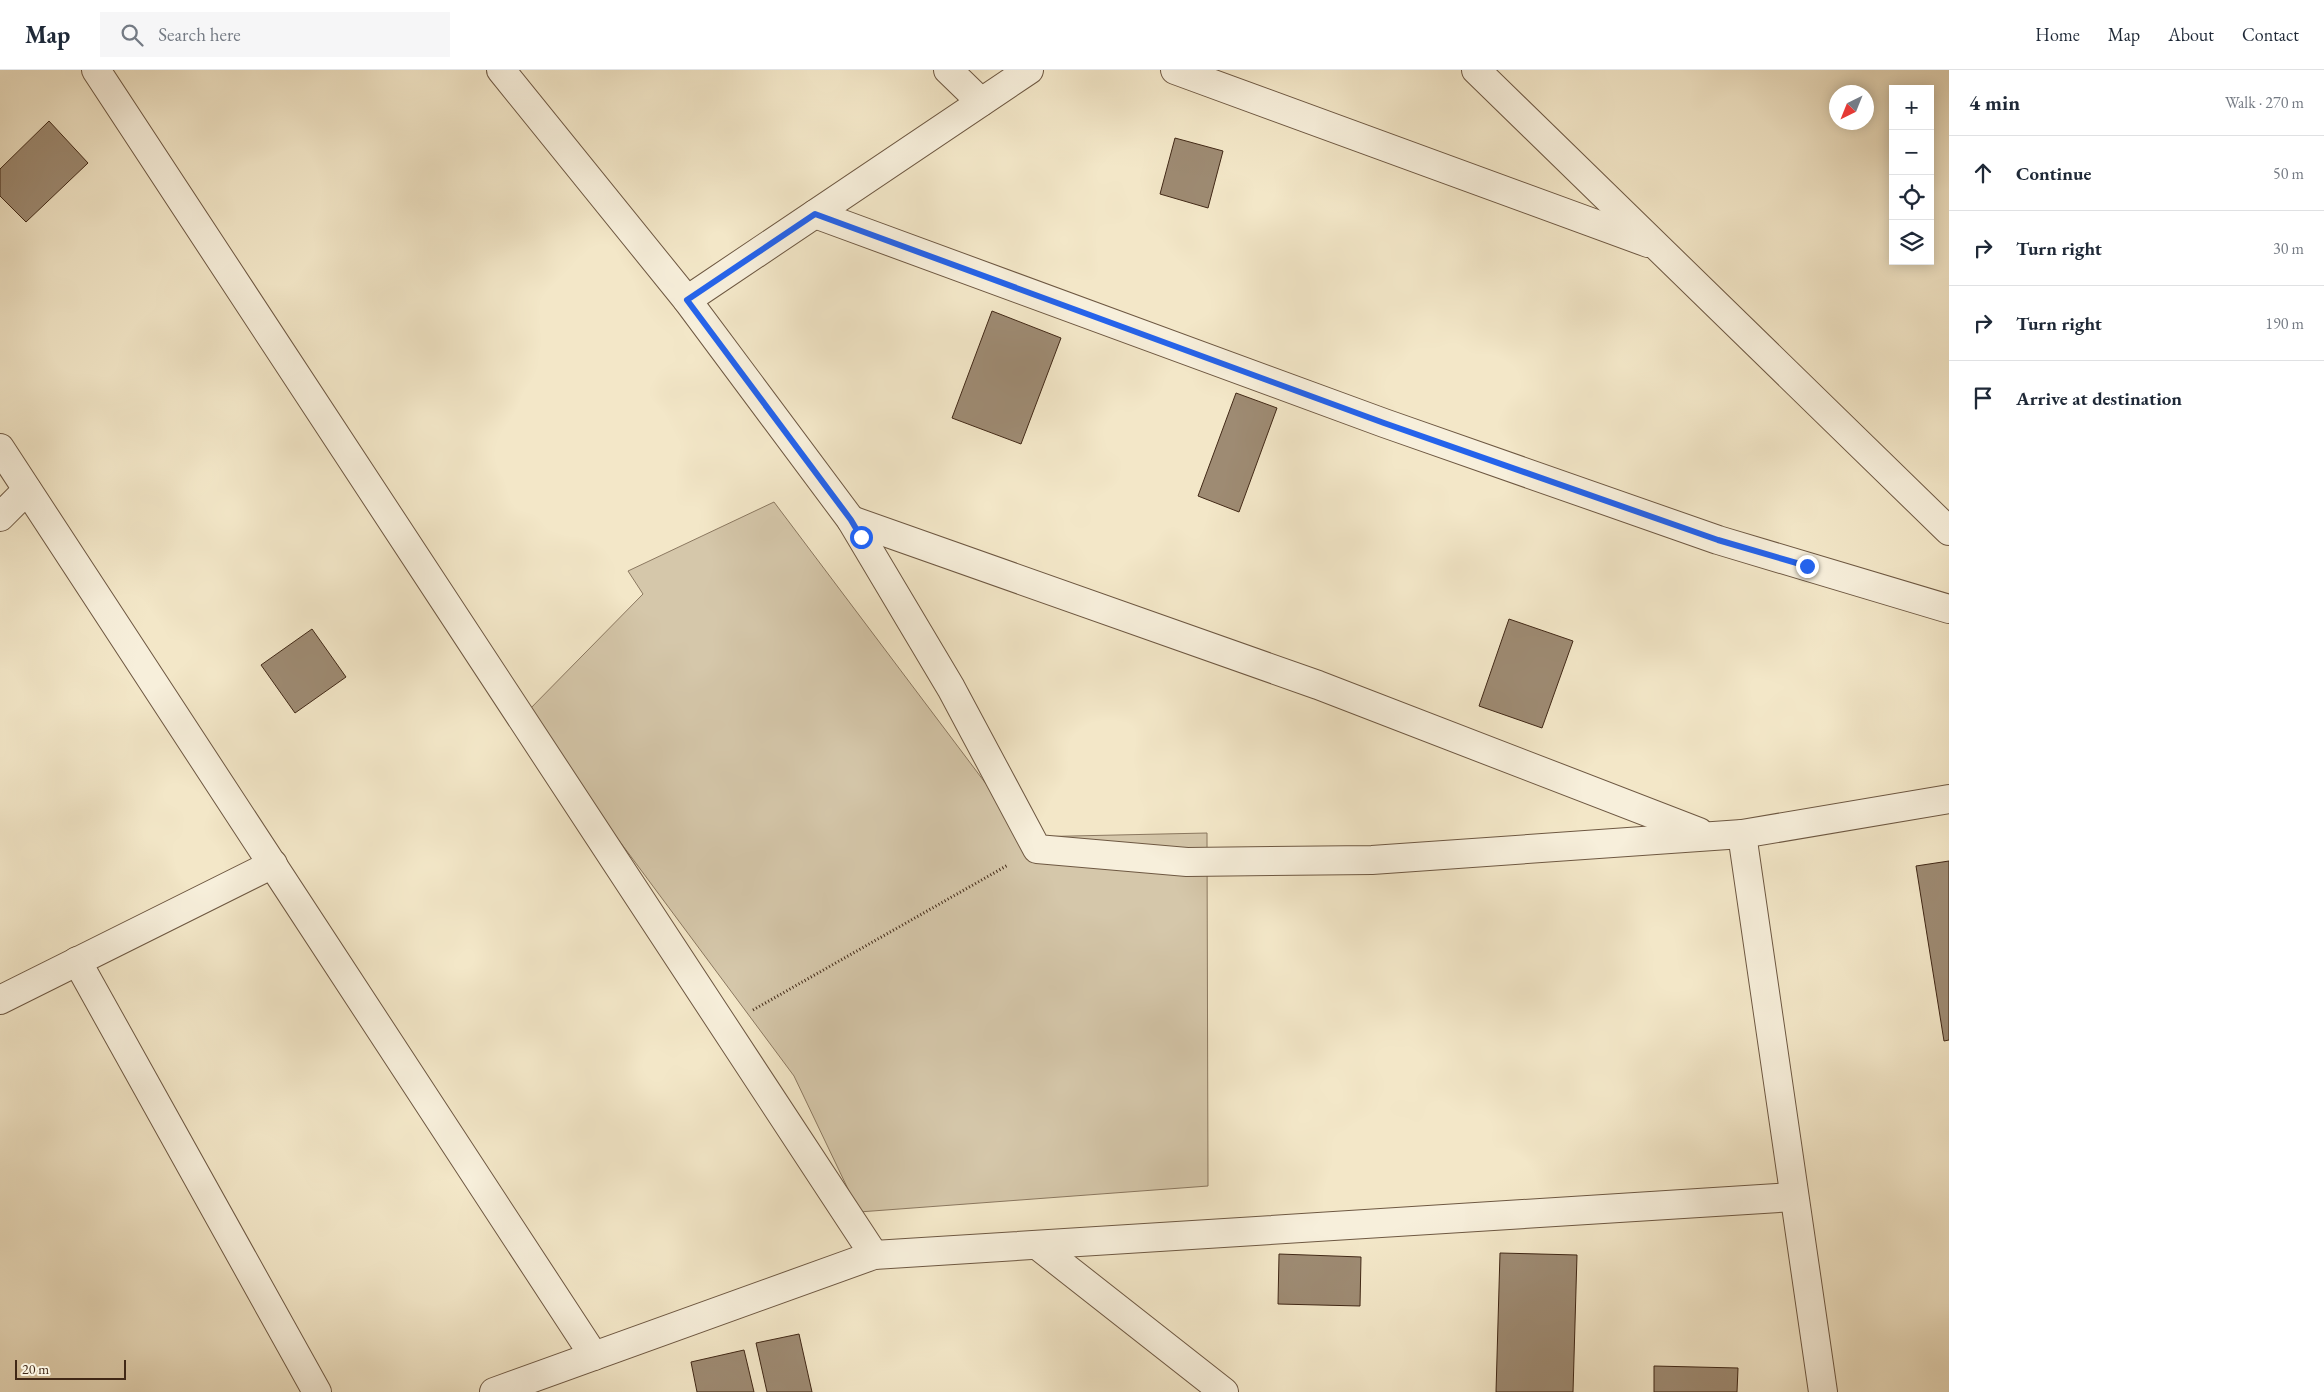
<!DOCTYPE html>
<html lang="en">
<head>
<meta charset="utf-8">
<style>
  body { margin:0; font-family:"EB Garamond",serif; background:#f6f6f7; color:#1f2937 }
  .controls { position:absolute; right:15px; top:15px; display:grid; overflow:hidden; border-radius:0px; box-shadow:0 2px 12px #0003 }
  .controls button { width:45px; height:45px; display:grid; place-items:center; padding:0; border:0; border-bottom:1px solid #e0e1e3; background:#fff; color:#1f2937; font:25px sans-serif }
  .compass { position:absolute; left:1829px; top:15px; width:45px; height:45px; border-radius:50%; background:#fff; box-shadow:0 2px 12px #0003; rotate:223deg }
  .scale { position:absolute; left:15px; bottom:12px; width:111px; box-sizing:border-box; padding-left:5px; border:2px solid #412816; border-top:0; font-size:14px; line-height:18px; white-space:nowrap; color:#412816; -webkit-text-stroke:4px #f7efdb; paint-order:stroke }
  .stop { position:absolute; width:15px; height:15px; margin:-11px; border:4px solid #2563eb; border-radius:50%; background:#fff }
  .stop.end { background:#2563eb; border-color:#fff; box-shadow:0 1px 5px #0008 }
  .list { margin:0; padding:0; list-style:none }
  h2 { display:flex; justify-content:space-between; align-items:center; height:65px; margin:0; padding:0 20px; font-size:21px }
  h2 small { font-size:16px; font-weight:400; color:#747a83 }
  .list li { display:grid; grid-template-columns:32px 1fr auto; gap:15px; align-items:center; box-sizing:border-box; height:75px; padding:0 20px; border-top:1px solid #e0e1e3 }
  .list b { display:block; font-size:19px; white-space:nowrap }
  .list em { font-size:16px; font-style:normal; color:#747a83 }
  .icon { flex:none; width:28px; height:28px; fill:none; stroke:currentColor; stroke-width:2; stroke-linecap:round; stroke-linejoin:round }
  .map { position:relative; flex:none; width:1949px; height:1322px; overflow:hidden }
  header { display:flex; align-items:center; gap:30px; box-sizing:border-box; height:70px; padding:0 25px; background:#fff; border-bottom:1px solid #e0e1e3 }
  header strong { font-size:24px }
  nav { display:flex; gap:28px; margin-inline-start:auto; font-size:18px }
  .search { width:350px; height:45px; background:#f6f6f7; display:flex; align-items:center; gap:12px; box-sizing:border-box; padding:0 18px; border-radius:0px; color:#747a83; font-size:19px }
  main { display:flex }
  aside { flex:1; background:#fff }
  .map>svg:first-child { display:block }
  .green { fill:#d5c7aa; stroke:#8b7860 }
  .building { fill:#9e8b73; stroke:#412816 }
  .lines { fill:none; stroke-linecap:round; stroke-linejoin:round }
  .minor-casing { stroke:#6e5842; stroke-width:30 }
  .path { stroke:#412816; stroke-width:3; stroke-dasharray:1 2.5; stroke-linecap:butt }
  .minor { stroke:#f7efdb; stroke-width:28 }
  .route { stroke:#2563eb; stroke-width:6 }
</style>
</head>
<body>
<header>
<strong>Map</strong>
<div class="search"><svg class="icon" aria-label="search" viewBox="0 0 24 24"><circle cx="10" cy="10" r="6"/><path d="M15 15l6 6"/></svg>Search here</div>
<nav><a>Home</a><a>Map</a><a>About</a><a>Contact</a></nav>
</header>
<main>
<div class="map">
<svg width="1949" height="1322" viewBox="0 0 1949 1322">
  <rect width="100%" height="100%" fill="#f3e7c8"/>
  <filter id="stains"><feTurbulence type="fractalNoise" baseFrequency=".004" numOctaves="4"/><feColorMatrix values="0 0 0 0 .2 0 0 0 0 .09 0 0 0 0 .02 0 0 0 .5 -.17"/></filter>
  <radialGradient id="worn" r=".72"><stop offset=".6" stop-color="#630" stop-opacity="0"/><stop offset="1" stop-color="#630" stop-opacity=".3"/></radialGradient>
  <!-- green -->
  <path class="green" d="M774,432L1026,767L1207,763L1208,1116L859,1142L794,1006L525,644L643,524L628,501Z"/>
  <!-- building -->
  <g class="building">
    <path d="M49,51L88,93L26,152L0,126V99Z"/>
    <path d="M1175,68L1223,81L1208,138L1160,124Z"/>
    <path d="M992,241L1061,268L1021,374L952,348Z"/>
    <path d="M1236,323L1277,338L1239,442L1198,426Z"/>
    <path d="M1509,549L1573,571L1542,658L1479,636Z"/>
    <path d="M312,559L346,607L295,643L261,595Z"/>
    <path d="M1949,791V970L1944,971L1916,796Z"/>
    <path d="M1500,1183L1577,1185L1573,1322H1496Z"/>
    <path d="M1279,1184L1361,1187L1360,1236L1278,1234Z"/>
    <path d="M799,1264L812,1322H767L756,1273Z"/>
    <path d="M744,1280L754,1322H697L691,1292Z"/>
    <path d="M1654,1296L1738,1298L1737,1322H1654Z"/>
  </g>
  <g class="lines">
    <!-- minor casing -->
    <g class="minor-casing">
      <g id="minor">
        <path d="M96,0L874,1185"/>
        <path d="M501,0L687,230L851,450L951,618L1037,779L1187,792L1372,790L1742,764L1949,729"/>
        <path d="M948,0L981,32"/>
        <path d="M1175,0L1648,173"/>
        <path d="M1476,0L1949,461"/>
        <path d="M815,144L1384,353L1718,470L1949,539"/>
        <path d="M687,230L1029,0"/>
        <path d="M0,378L594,1286"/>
        <path d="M0,447L27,420"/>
        <path d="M851,450L1318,615L1699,762"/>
        <path d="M1742,764L1823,1322"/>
        <path d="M77,891L317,1322"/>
        <path d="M0,930L273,794"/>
        <path d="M1037,1175L1224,1322"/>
        <path d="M494,1322L874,1185L1794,1127"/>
      </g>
    </g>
    <!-- path -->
    <path class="path" d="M753,940L1008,795"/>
    <!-- minor -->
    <use href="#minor" class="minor"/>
  </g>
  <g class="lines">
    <!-- route -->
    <path class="route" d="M861,467L851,450L687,230L815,144L1384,353L1718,470L1807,496"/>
  </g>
  <rect width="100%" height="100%" filter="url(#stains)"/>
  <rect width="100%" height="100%" fill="url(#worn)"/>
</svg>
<div class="controls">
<button>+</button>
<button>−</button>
<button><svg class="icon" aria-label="locate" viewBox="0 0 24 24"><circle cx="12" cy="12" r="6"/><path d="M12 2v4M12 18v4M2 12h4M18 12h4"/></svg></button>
<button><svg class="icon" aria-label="layers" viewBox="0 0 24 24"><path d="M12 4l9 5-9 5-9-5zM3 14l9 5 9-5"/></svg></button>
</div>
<svg class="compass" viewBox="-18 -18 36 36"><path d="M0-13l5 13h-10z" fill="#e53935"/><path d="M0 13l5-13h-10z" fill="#747a83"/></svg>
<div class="scale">20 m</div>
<div class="stop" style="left:861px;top:467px"></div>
<div class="stop end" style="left:1807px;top:496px"></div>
</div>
<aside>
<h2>4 min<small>Walk · 270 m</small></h2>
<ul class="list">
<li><svg class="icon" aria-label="ahead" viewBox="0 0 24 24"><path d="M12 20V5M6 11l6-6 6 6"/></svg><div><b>Continue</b></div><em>50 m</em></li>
<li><svg class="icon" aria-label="right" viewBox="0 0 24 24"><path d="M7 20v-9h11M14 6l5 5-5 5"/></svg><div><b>Turn right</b></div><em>30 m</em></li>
<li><svg class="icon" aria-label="right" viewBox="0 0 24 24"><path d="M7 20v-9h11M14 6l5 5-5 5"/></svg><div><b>Turn right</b></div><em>190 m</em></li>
<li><svg class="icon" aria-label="arrive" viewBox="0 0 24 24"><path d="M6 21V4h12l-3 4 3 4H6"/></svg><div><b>Arrive at destination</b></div></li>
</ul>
</aside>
</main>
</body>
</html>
